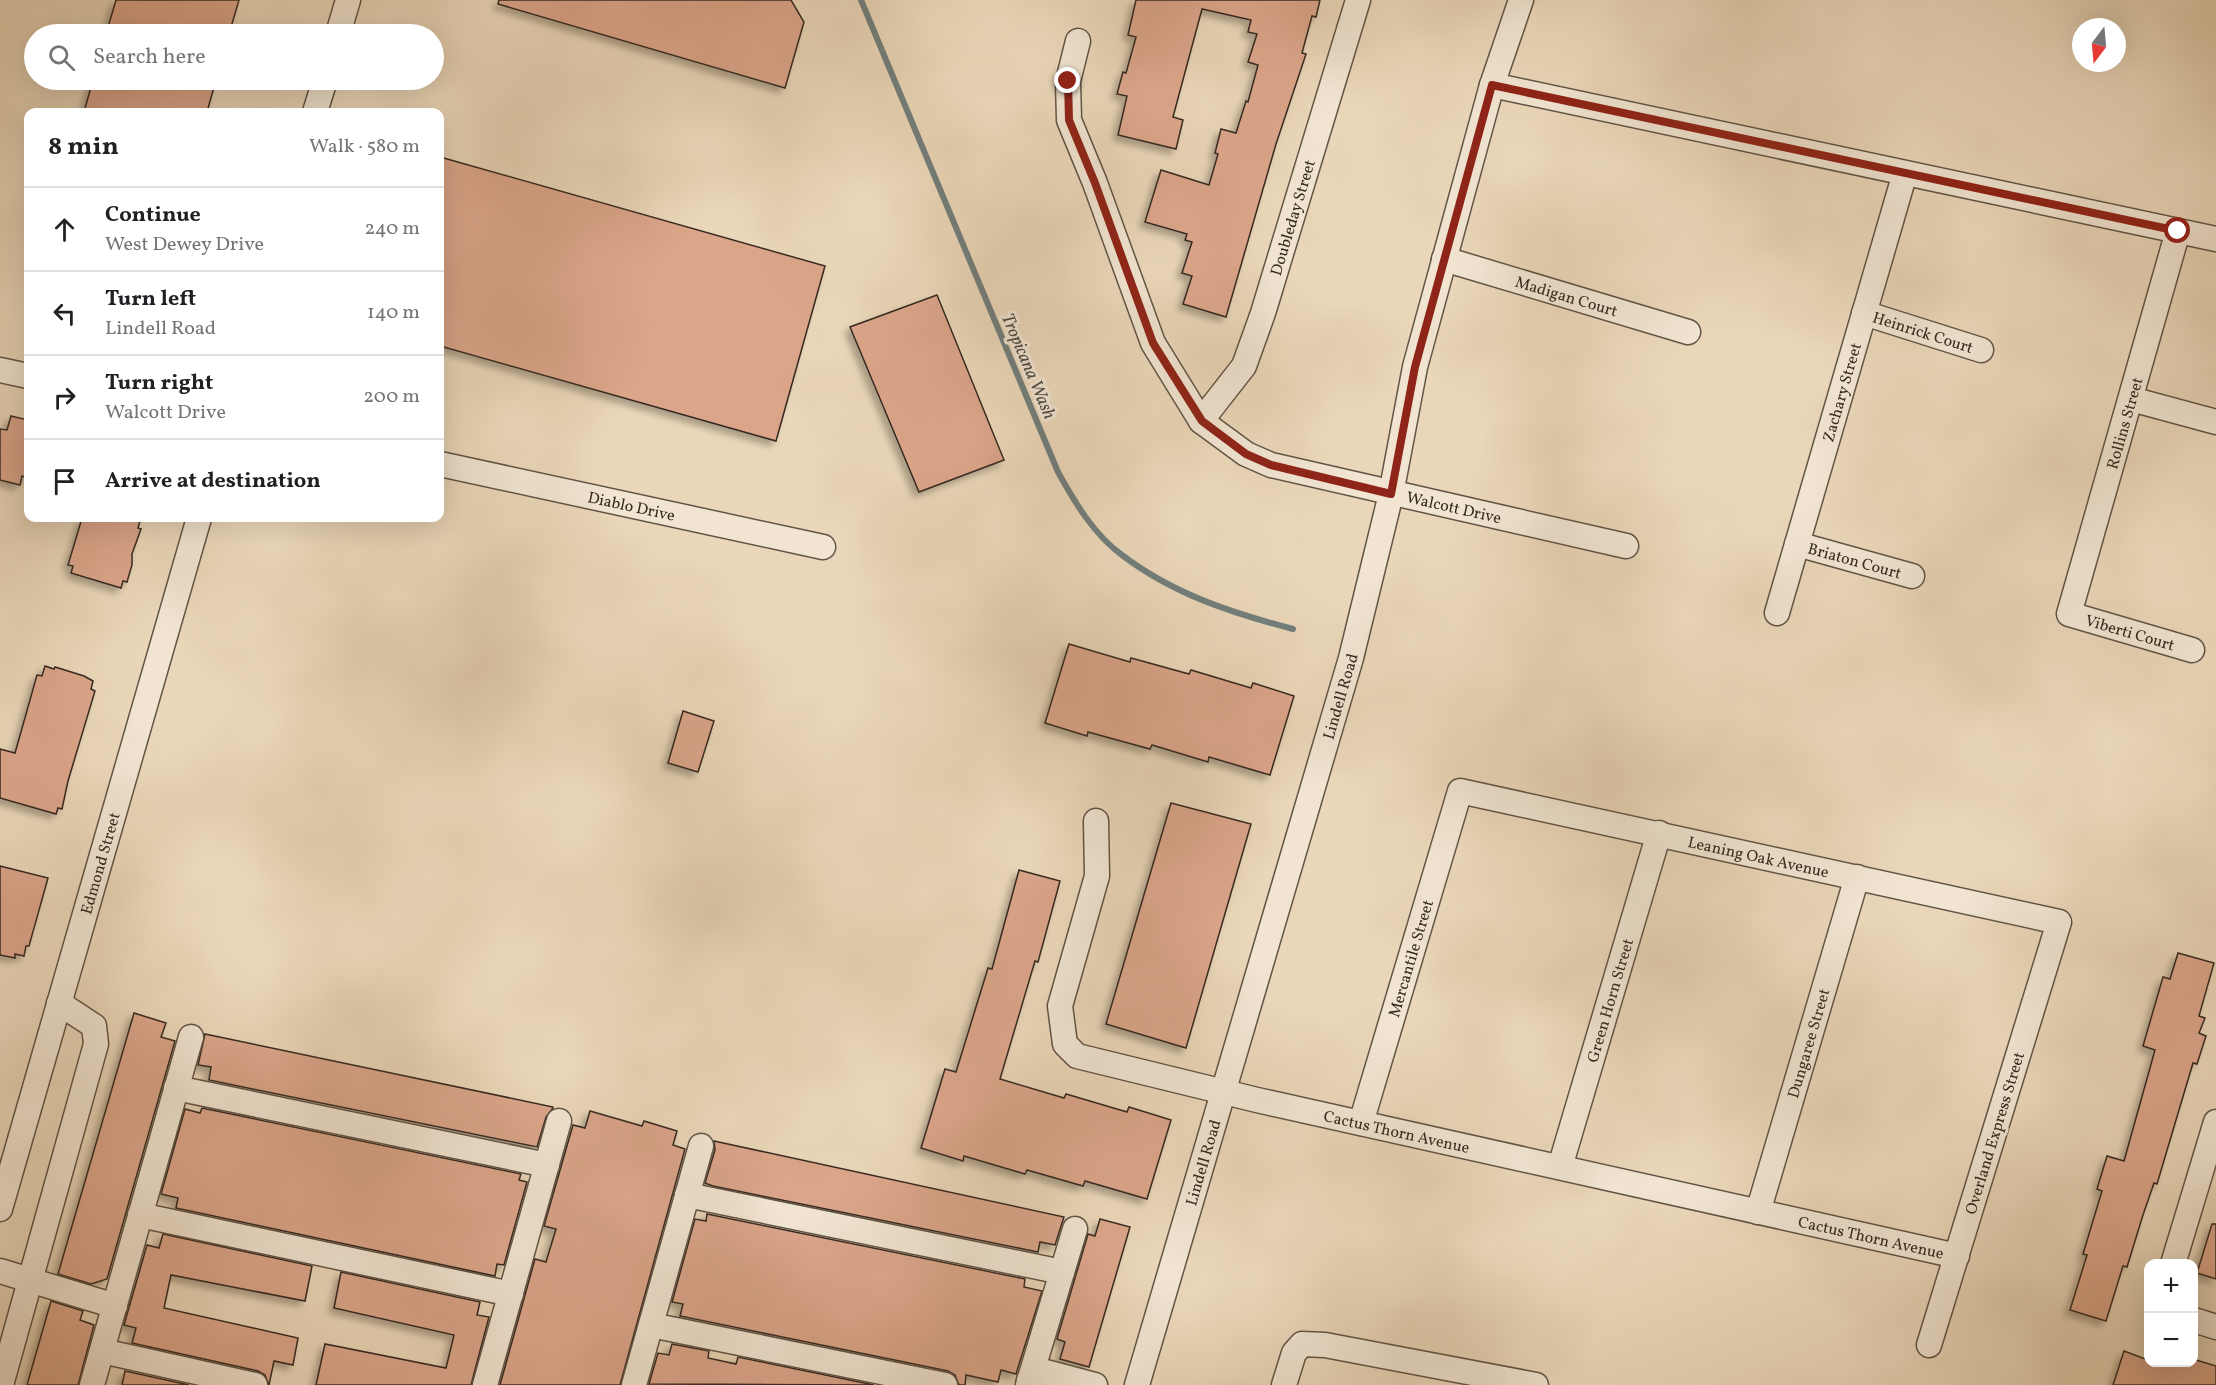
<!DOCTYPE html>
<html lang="en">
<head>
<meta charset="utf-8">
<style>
  body { margin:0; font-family:Vollkorn,serif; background:#f6f6f6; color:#202124 }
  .controls { position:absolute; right:18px; bottom:18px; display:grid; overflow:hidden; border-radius:12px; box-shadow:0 6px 24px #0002 }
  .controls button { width:54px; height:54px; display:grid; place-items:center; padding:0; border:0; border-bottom:2px solid #e0e0e0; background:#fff; color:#202124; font:30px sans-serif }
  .compass { position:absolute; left:2072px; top:18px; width:54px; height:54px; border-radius:50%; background:#fff; box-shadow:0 6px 24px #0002; rotate:196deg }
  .stop { position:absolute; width:18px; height:18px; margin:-14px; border:4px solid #8f2418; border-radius:50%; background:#fff }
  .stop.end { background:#8f2418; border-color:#fff; box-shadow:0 2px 6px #0008 }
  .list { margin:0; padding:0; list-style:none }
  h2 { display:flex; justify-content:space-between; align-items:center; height:78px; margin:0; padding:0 24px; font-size:26px }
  h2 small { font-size:20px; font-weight:400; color:#757577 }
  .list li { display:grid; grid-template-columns:39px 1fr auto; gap:18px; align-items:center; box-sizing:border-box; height:84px; padding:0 24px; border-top:2px solid #e0e0e0 }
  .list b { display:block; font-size:22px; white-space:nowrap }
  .list p { margin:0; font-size:20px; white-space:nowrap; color:#757577 }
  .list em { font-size:20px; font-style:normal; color:#757577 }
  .icon { flex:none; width:33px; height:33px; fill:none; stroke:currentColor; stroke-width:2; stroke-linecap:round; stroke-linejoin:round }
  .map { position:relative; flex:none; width:2216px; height:1385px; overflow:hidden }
  .search { position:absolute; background:#fff; box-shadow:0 6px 24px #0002; left:24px; top:24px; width:420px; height:66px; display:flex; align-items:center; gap:15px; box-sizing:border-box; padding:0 21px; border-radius:33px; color:#757577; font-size:22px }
  .panel { position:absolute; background:#fff; box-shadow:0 6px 24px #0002; left:24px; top:108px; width:420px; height:414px; border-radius:12px }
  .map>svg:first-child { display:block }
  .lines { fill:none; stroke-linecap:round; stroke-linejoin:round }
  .stream { stroke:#727e7c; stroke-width:6 }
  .building { fill:#dba58a; stroke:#352920; stroke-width:1.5; filter:url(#shadow) }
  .minor-casing { stroke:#625446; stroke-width:27 }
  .minor { stroke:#f1e5d2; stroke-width:24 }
  .route { stroke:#8f2418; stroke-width:8 }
  .labels { text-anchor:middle; stroke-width:6; stroke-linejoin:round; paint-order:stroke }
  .street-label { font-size:16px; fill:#352920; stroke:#f1e5d2 }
  .water-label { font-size:18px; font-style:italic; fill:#4e4c46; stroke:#f1e5d2 }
</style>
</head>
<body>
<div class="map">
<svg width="2216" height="1385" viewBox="0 0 2216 1385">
  <defs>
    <filter id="shadow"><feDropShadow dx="-5" dy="5" stdDeviation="3" flood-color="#0004"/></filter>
  </defs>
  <rect width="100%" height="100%" fill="#ead7b9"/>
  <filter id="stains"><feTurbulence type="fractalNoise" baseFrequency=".00333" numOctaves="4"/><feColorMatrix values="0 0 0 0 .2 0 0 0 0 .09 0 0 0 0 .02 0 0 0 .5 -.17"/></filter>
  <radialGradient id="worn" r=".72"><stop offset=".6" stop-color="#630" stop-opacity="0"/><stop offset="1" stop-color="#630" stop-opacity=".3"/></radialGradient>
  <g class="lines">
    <!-- stream -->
    <path class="stream" d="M861,0L1058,472C1074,501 1094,535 1122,555C1173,594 1232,613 1293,629"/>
  </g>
  <!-- building -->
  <g class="building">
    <path d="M116,0H239L229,34H106Z"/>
    <path d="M499,0H791L804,22L785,88L498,4Z"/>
    <path d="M1136,0H1320L1316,17L1312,16L1302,53L1306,54L1276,144L1226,317L1183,304L1192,276L1182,273L1192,242L1185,240L1187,234L1145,222L1161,170L1209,185L1218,154L1215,153L1221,129L1236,133L1246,101L1248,102L1258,65L1248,62L1257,34L1248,32L1251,20L1202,9L1173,117L1183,120L1176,149L1118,135L1127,96L1117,94L1123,72L1126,73L1136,37L1128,35Z"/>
    <path d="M93,80H216L207,112H84Z"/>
    <path d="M440,157L825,266L776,441L440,346Z"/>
    <path d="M937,295L1004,460L919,492L850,327Z"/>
    <path d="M11,416L28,420V478L22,476L20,485L0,480V429L7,430Z"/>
    <path d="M82,518H141L138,528L141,529L132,554V565L127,582L123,581L121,588L71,573L73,566L68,565Z"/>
    <path d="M1069,644L1130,662L1131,658L1189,674L1191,670L1251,688L1253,683L1294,696L1270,775L1209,757L1208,762L1152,745L1150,749L1088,732L1087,736L1045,723Z"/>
    <path d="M45,666L54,669L55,667L84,676L93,681L91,689L95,691L68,781L62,809L58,808L56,814L0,798V749L15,753L37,675L42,676Z"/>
    <path d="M683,711L714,721L698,772L668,763Z"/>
    <path d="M1171,803L1251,824L1186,1048L1106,1024Z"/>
    <path d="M0,866L48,878L29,946H26L24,956L15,954V958L0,955Z"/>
    <path d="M1019,870L1060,881L1038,962L1035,961L1000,1079L1064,1098L1066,1094L1127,1112L1129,1107L1171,1120L1147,1199L1085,1181L1083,1186L1027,1170L1025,1174L964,1156L963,1161L921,1148L945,1069L956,1072L988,968L992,969Z"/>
    <path d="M2178,953L2214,963L2199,1016L2205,1018L2199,1033L2206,1036L2197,1064L2193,1063L2157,1184L2154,1183L2143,1215L2127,1267L2123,1266L2106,1321L2070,1310L2087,1255L2083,1254L2102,1191L2097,1189L2107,1156L2124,1161L2155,1050L2143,1046L2163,977L2170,979Z"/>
    <path d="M134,1013L166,1023L161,1037L175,1041L107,1279L91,1284L58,1274Z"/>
    <path d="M205,1034L553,1107V1108L546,1117L537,1147L209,1080L211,1067L198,1065Z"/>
    <path d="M202,1108L521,1174L519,1180L527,1182L504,1265L497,1264L495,1276L176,1208L178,1198L161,1194L185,1109L200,1113Z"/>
    <path d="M590,1111L642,1126L644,1121L677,1131L673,1145L685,1149L620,1385H500L535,1259L546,1262L556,1229L544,1226L573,1125L585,1128Z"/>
    <path d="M714,1141L1064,1217L1062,1223L1055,1245L1040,1242L1038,1252L713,1186L705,1183L715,1150Z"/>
    <path d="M707,1214L1025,1279L1024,1287L1042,1291L1016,1374L1001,1370L998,1382L966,1375L965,1385H959L955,1375L948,1371L680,1316L683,1304L672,1302L695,1219L706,1221Z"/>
    <path d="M1100,1219L1130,1227L1089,1367L1060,1359L1065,1342L1057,1339L1088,1234L1095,1236Z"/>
    <path d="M2212,1224H2216V1279L2197,1273Z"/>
    <path d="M163,1234L312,1266L305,1301L171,1275L164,1308L298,1338L293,1365L274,1361L269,1385L265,1375L258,1371L132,1343L136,1328L124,1325L147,1245L159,1248Z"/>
    <path d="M341,1272L480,1302L477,1315L489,1317L471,1385H316L325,1344L446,1368L454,1335L334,1308Z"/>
    <path d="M51,1301L83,1311L80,1320L94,1325L78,1385H27Z"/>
    <path d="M672,1344L709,1351L708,1358L736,1364L738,1357L874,1385L649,1384L658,1353L669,1355Z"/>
    <path d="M2124,1351L2148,1360V1362H2193V1359L2216,1366V1385H2113Z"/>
    <path d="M125,1371L189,1385H122Z"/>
  </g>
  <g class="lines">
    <!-- minor casing -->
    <g class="minor-casing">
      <g id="minor">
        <path d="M338,34L348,0"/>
        <path id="s1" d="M1078,41L1068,81L1069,120L1095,183L1153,343L1201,421L1246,454L1271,465L1626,546"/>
        <path d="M1492,85L2216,239"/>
        <path d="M315,112L325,80"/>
        <path id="s2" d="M2178,231L2069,614L2192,650"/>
        <path id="s3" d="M1444,259L1688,332"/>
        <path id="s4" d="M1864,313L1981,350"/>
        <path d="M0,370L28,376"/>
        <path d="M2131,399L2216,422"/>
        <path id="s5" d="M1201,421L1244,366L1263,313L1358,0"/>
        <path id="s6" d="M440,464L823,547"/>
        <path id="s7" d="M1797,544L1912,576"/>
        <path id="s8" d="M1777,613L1905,173"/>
        <path id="s9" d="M1096,821L1097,876L1060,1006L1065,1044L1077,1056L1257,1100L1957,1256"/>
        <path d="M176,1088L547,1165"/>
        <path id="s10" d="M1361,1123L1460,791L2059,922L1929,1345"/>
        <path id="s11" d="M1560,1167L1659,833"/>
        <path d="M687,1195L1062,1272"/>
        <path id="s12" d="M0,1209L199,518"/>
        <path id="s13" d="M1758,1212L1857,877"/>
        <path d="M140,1215L511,1294"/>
        <path d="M2173,1264L2216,1122"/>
        <path d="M0,1271L115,1306"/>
        <path d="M2194,1320L2216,1327"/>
        <path d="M651,1325L945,1385"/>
        <path d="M102,1351L255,1385"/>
        <path d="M1,1385L96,1044L94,1026L59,1003"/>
        <path d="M92,1385L191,1037"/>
        <path d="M485,1385L559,1121"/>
        <path d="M634,1385L701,1146"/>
        <path d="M1028,1385L1075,1229"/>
        <path d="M1033,1385L1029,1380L1046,1372L1095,1385"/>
        <path id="s14" d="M1137,1385L1351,658L1391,494L1415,367L1492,85L1521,0"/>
        <path d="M1284,1385L1294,1353L1302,1344L1325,1345L1536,1385"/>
      </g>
    </g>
    <!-- minor -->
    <use href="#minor" class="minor"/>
  </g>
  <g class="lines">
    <!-- route -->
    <path class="route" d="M1068,81L1069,120L1095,183L1153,343L1202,421L1246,454L1271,465L1391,494L1415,367L1492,85L2178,231"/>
  </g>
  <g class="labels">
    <!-- street labels -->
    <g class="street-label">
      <text dy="6" stroke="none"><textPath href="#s5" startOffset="226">Doubleday Street</textPath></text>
      <text dy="6" stroke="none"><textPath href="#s3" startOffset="128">Madigan Court</textPath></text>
      <text dy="6" stroke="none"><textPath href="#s4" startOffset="62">Heinrick Court</textPath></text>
      <text dy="6" stroke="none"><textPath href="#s8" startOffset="230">Zachary Street</textPath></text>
      <text transform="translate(2124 423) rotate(-74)" y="6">Rollins Street</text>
      <text dy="6" stroke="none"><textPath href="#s6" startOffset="196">Diablo Drive</textPath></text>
      <text dy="6" stroke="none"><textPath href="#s1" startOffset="681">Walcott Drive</textPath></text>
      <text dy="6" stroke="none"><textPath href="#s7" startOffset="60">Briaton Court</textPath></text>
      <text dy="6" stroke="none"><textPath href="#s2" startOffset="462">Viberti Court</textPath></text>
      <text dy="6" stroke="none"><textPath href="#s14" startOffset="718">Lindell Road</textPath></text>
      <text dy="6" stroke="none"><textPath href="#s10" startOffset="652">Leaning Oak Avenue</textPath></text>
      <text dy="6" stroke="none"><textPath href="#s12" startOffset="360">Edmond Street</textPath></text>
      <text dy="6" stroke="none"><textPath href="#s10" startOffset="172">Mercantile Street</textPath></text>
      <text dy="6" stroke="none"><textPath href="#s11" startOffset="174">Green Horn Street</textPath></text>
      <text dy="6" stroke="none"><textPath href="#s13" startOffset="176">Dungaree Street</textPath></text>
      <text dy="6" stroke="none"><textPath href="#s9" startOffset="574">Cactus Thorn Avenue</textPath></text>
      <text transform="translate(1994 1133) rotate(-73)" y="6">Overland Express Street</text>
      <text dy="6" stroke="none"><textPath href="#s14" startOffset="232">Lindell Road</textPath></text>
      <text dy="6" stroke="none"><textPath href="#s9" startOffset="1060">Cactus Thorn Avenue</textPath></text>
    </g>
    <!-- water labels -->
    <g class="water-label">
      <text transform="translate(1029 366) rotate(67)" y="6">Tropicana Wash</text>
    </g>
  </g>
  <rect width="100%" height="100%" filter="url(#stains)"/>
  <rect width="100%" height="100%" fill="url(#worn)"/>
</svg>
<div class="controls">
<button>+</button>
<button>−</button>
</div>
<svg class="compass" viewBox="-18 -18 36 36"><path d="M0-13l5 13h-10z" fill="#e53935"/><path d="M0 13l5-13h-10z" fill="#757577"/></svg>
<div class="stop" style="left:2178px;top:231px"></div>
<div class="stop end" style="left:1068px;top:81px"></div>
<div class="search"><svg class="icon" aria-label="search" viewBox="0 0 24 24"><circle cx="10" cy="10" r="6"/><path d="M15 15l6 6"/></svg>Search here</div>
<section class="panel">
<h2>8 min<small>Walk · 580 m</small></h2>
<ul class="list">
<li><svg class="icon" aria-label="ahead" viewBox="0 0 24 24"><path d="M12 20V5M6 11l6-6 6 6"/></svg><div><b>Continue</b><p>West Dewey Drive</p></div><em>240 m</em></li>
<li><svg class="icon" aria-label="left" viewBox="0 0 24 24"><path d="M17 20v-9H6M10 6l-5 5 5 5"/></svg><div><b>Turn left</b><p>Lindell Road</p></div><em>140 m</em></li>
<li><svg class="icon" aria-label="right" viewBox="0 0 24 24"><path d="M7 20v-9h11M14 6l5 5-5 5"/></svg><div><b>Turn right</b><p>Walcott Drive</p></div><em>200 m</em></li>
<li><svg class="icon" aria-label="arrive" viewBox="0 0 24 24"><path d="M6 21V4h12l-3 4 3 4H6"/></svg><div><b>Arrive at destination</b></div></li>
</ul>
</section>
</div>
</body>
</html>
